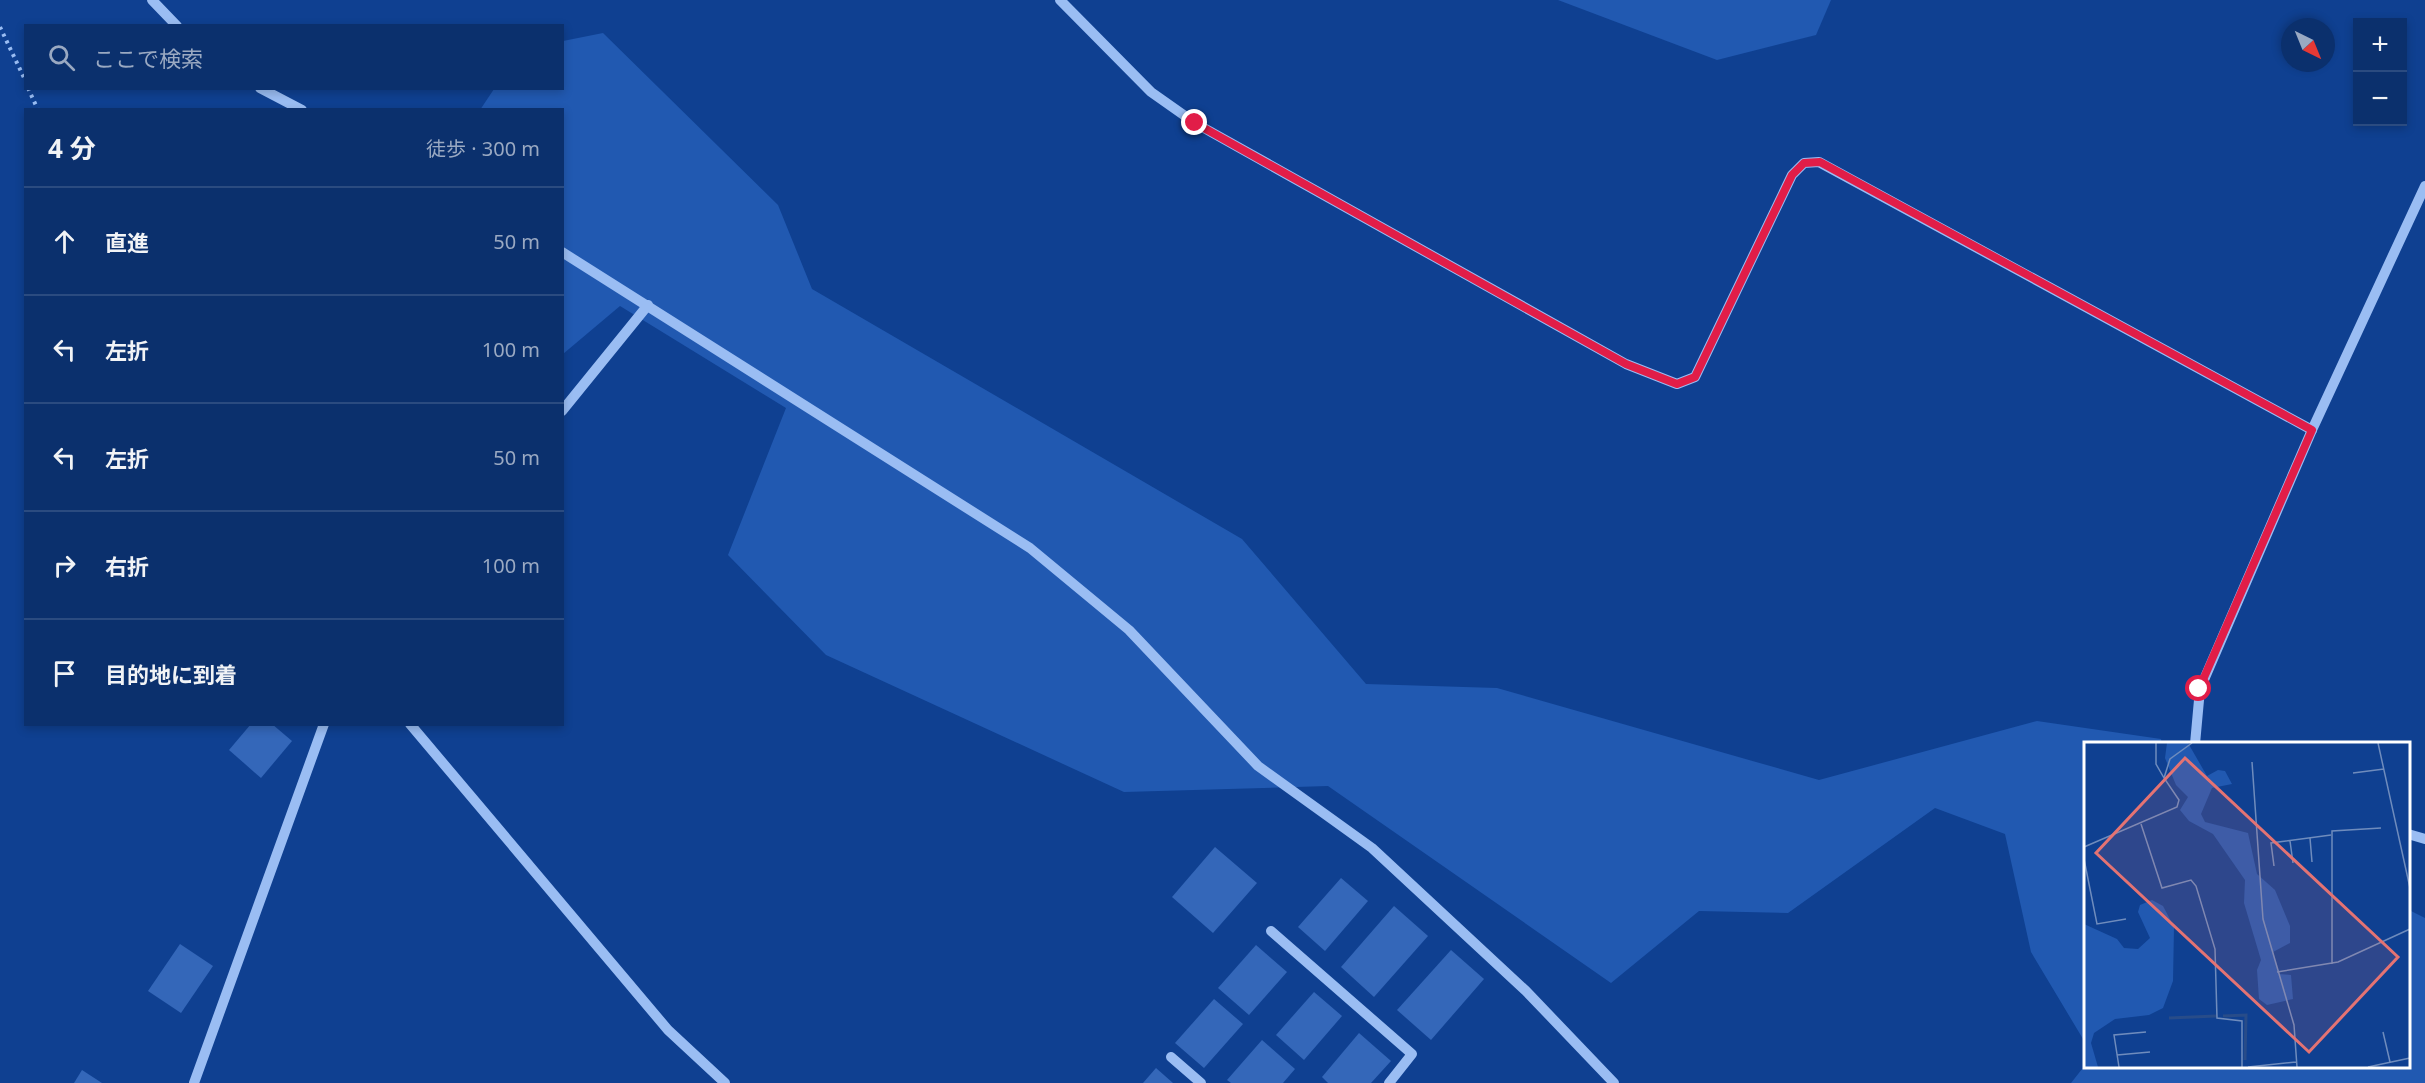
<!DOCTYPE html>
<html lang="ja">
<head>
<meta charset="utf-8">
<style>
  body { margin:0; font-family:"Noto Sans","Noto Sans JP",sans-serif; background:#193c75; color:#f1f3f6 }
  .controls { position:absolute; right:18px; top:18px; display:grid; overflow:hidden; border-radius:0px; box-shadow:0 3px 9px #0003 }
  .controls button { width:54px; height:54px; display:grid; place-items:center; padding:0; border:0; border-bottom:2px solid #2b4b80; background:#0b306d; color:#f1f3f6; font:30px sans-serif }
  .compass { position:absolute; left:2281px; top:18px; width:54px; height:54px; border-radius:50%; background:#0b306d; box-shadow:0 3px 9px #0003; rotate:137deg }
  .stop { position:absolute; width:18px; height:18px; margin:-14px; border:4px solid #e11d48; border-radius:50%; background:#fff }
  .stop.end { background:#e11d48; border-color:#fff; box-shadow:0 2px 6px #0008 }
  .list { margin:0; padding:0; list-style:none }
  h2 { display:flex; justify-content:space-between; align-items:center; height:78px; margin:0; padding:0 24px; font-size:26px }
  h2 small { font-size:20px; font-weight:400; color:#9aa9c2 }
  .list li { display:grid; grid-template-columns:39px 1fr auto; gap:18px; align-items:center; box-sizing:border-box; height:108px; padding:0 24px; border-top:2px solid #2b4b80 }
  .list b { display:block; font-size:22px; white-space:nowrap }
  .list em { font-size:20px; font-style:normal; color:#9aa9c2 }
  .icon { flex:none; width:33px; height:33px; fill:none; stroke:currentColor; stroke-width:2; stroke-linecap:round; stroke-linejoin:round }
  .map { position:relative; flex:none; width:2425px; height:1083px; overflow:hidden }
  .search { position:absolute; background:#0b306d; box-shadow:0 3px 9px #0003; left:24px; top:24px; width:540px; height:66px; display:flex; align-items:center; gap:15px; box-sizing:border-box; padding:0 21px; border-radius:0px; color:#9aa9c2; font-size:22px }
  .panel { position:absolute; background:#0b306d; box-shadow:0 3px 9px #0003; left:24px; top:108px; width:540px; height:618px; border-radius:0px }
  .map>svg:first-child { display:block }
  .green { fill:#2159b1 }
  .building { fill:#3467b9 }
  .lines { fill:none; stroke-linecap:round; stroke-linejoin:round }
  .path { stroke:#9abdf3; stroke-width:4; stroke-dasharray:3 4.5; stroke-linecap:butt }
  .minor { stroke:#9abdf3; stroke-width:10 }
  .route { stroke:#e11d48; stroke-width:8 }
  .inset-river { fill:none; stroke:#284c89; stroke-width:3 }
  .inset-road { fill:none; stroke:#6f8cbd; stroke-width:1.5 }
  .view { fill:#e47373; fill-opacity:0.15; stroke:#e47373; stroke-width:3 }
  .inset-edge { fill:none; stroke:#fff; stroke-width:3 }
</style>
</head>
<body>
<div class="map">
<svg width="2425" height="1083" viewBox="0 0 2425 1083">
  <rect width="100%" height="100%" fill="#0f4091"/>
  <!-- green -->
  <g class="green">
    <path d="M1558,0H1831L1816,35L1717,60Z"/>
    <path d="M603,33L778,205L812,289L1242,539L1366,684L1497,688L1819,780L2037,721L2161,739L2162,744H2086V1044L2031,952L2005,834L1935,808L1788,913L1699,911L1611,983L1328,786L1124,792L826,655L728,555L786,408L620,306L563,354L562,110H480L494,89L562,88L563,41Z"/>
    <path d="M2409,910L2425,918V1083H2071L2086,1064V1066H2408Z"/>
  </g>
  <!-- building -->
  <g class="building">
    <path d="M251,724H272L292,741L261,778L229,750Z"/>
    <path d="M1215,847L1257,883L1213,933L1172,897Z"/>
    <path d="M1341,878L1368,901L1325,951L1298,927Z"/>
    <path d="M1394,906L1428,936L1374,997L1341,967Z"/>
    <path d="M180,944L213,966L181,1013L148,991Z"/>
    <path d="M1256,945L1287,972L1249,1015L1218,988Z"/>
    <path d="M1451,950L1484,979L1431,1040L1397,1010Z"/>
    <path d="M1314,992L1342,1016L1304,1060L1276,1035Z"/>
    <path d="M1214,999L1243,1024L1204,1068L1175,1043Z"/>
    <path d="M1359,1033L1391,1061L1371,1083H1328L1322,1077Z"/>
    <path d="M1262,1040L1295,1069L1283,1083H1231L1227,1080Z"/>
    <path d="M1156,1068L1173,1083H1143Z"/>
    <path d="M82,1070L102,1083H74Z"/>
  </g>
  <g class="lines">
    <!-- path -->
    <g class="path">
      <path d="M0,27L26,82"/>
      <path d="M28,88L38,110"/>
    </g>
    <!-- minor -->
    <g class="minor">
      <path d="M152,0L177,26"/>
      <path d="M1060,0L1151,92L1195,123L1626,364L1677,384L1695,377L1792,175L1804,163L1819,162L2312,430"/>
      <path d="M260,88L302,110"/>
      <path d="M562,252L1030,548L1129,630L1258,766L1372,848L1526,991L1614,1083"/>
      <path d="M562,411L648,305"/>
      <path d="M410,724L668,1030L725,1083"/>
      <path d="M2195,744L2200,689L2312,430L2425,186"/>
      <path d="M2408,834L2425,839"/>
      <path d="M1271,931L1412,1054L1389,1083"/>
      <path d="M1171,1057L1201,1083"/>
      <path d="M194,1083L324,724"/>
    </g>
  </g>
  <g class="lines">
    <!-- route -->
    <path class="route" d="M1195,123L1626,364L1677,384L1695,377L1792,175L1804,163L1820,162L2312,430L2199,689"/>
  </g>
  <!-- overview -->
  <g transform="translate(2084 742)">
    <rect width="326" height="326" fill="#0f4091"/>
    <path d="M83,1H104L123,34L134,28L141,29L148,42L128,46L117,72L121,80L164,91L173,132L191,148L206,184V201L189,210L195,232L207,233L209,257L183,263L175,257L173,228L177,218L160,161L161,138L129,92L105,79L96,68L104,55L92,43L81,16ZM68,158L79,164L90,185L89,239L79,266L65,273L31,277L10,291L7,301L14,325H0V182L33,197L40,206L54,207L66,196L54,170L56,163Z" fill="#2159b1"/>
    <path class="inset-river" d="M139,274L162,273L161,318M85,276L132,274"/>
    <path class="inset-road" d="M72,1V22L80,36M294,1L326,146M168,20L179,177L210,283L213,325M269,31L300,27M57,82L78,146L107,138L112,144L131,207L133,276L158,279V325M226,96L228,120M206,99L209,121M0,105L93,65L95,58L80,36L86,17L108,1M0,117L13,182L42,177M190,124L187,101L247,93M248,222V89L297,86M193,230L254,220L326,187M299,290L306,320M33,313L66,310M35,325L30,293L62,290M164,325L212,320M284,325L326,316"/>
    <path class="view" d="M101,16L314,215L225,310L12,111Z"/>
    <rect width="326" height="326" class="inset-edge"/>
  </g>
</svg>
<div class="controls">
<button>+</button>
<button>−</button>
</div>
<svg class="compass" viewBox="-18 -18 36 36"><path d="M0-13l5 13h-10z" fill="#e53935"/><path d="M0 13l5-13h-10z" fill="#9aa9c2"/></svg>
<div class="stop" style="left:2199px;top:689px"></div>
<div class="stop end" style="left:1195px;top:123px"></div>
<div class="search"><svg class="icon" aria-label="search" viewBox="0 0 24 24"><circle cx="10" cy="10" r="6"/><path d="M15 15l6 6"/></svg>ここで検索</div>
<section class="panel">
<h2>4 分<small>徒歩 · 300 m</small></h2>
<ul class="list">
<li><svg class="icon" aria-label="ahead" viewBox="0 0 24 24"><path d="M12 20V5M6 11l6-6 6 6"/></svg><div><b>直進</b></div><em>50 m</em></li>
<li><svg class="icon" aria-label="left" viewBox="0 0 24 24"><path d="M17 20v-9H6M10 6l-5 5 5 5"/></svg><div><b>左折</b></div><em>100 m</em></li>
<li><svg class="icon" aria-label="left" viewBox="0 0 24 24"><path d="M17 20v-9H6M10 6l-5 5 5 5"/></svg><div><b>左折</b></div><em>50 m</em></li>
<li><svg class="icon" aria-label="right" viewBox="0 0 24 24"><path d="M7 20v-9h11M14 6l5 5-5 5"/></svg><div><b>右折</b></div><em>100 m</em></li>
<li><svg class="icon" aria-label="arrive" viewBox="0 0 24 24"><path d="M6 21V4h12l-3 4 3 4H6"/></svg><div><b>目的地に到着</b></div></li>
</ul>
</section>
</div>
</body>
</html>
